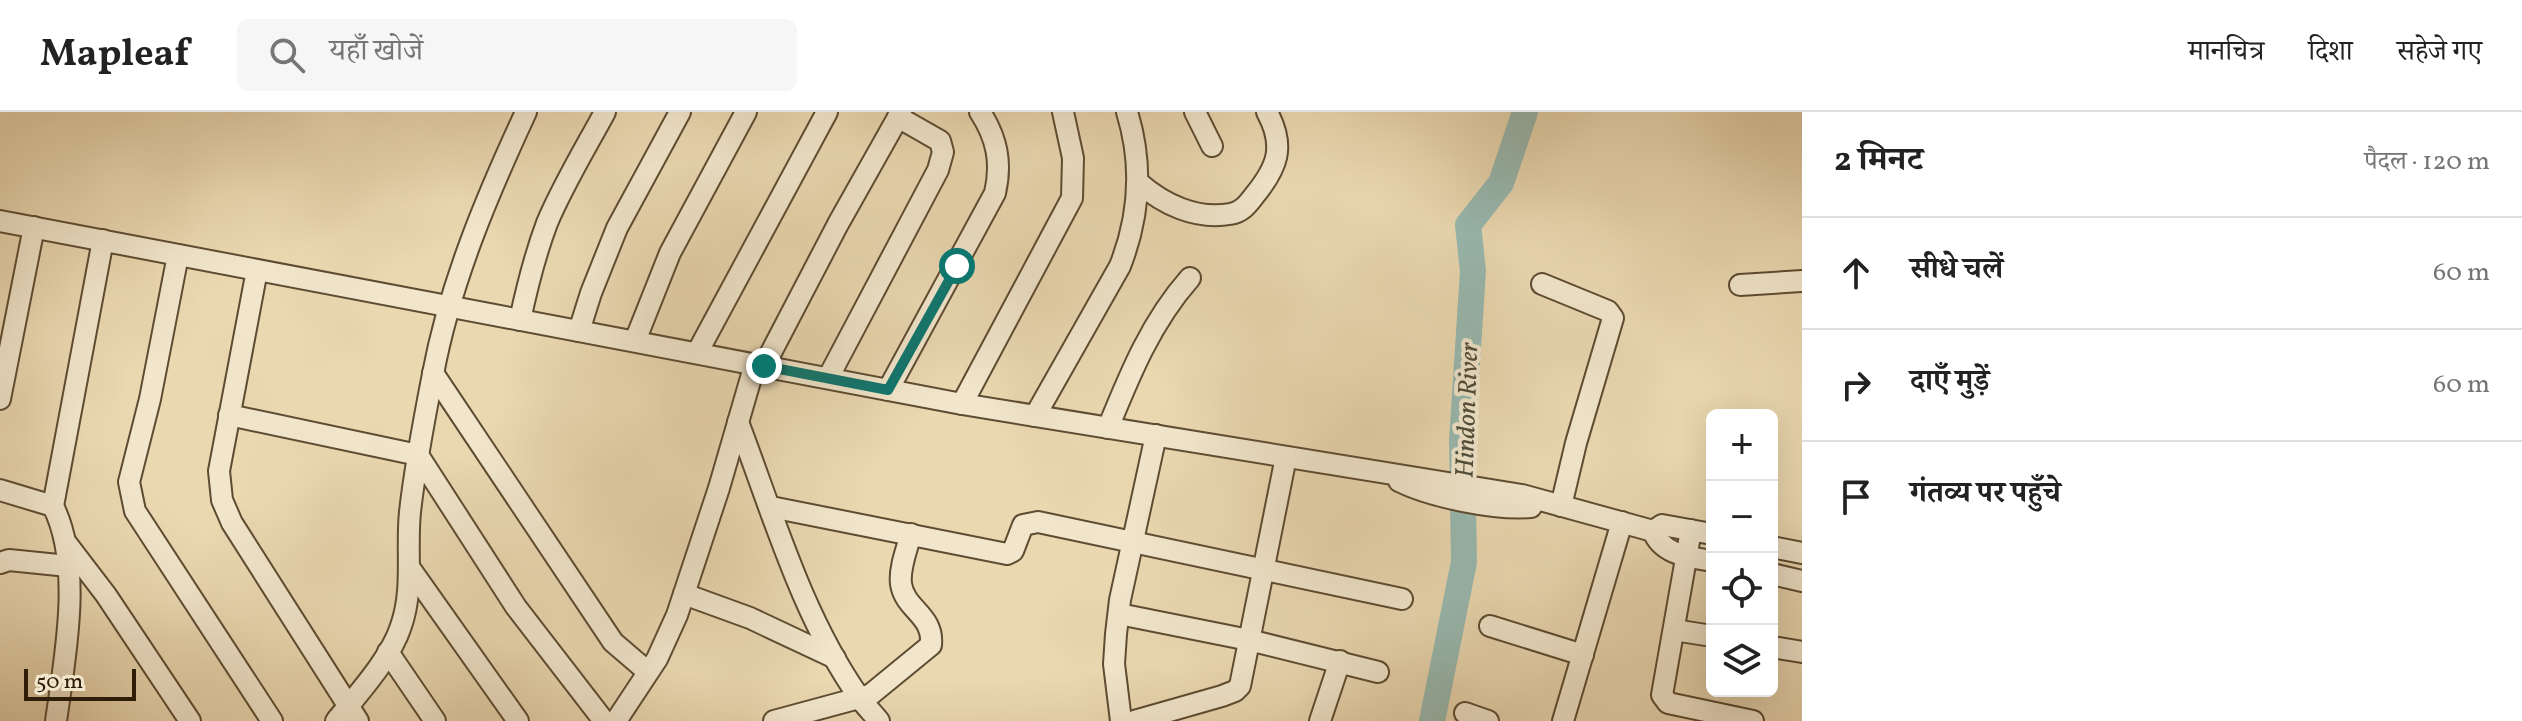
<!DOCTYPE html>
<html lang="hi">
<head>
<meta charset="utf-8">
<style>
  body { margin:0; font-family:Vollkorn,"Noto Serif Devanagari",serif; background:#f6f6f6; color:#222 }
  .controls { position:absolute; right:24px; bottom:24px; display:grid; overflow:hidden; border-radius:12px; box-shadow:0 8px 32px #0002 }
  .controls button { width:72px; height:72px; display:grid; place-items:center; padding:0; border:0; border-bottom:2px solid #e0e0e0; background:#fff; color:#222; font:40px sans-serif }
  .scale { position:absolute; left:24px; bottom:20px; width:112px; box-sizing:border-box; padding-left:8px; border:4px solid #301d07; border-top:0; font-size:22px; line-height:28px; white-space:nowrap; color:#301d07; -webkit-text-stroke:6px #f1e6cc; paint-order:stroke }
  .stop { position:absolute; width:24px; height:24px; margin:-18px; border:6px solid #0f766e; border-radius:50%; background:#fff }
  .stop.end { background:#0f766e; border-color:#fff; box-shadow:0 2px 8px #0008 }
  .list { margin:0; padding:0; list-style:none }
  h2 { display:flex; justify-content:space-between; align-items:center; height:104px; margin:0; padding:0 32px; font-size:34px }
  h2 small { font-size:26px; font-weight:400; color:#767676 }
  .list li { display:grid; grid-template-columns:52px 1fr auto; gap:24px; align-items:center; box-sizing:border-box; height:112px; padding:0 32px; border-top:2px solid #e0e0e0 }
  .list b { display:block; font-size:30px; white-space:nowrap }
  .list em { font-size:26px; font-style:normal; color:#767676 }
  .icon { flex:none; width:44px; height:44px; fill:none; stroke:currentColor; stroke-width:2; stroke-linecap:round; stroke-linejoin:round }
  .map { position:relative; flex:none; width:1802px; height:609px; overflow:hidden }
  header { display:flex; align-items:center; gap:48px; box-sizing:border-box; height:112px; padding:0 40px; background:#fff; border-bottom:2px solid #e0e0e0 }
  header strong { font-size:38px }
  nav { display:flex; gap:44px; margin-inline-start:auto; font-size:28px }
  .search { width:560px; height:72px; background:#f6f6f6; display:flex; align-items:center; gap:20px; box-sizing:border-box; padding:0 28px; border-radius:12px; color:#767676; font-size:30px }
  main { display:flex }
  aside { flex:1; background:#fff }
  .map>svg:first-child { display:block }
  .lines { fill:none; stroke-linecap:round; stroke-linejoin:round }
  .river { stroke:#98b9b0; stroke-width:26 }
  .minor-casing { stroke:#5e4c32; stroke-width:24 }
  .minor { stroke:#f1e6cc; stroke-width:20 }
  .route { stroke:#0f766e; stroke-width:10 }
  .labels { text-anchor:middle; stroke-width:8; stroke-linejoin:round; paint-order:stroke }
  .water-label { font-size:26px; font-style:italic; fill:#4f4c3a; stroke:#f1e6cc }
</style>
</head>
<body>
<header>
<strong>Mapleaf</strong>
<div class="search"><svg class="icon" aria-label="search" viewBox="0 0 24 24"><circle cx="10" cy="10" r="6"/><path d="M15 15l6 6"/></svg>यहाँ खोजें</div>
<nav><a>मानचित्र</a><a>दिशा</a><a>सहेजे गए</a></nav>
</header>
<main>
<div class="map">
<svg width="1802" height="609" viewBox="0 0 1802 609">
  <rect width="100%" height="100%" fill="#ead8b1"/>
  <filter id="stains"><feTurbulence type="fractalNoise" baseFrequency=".0025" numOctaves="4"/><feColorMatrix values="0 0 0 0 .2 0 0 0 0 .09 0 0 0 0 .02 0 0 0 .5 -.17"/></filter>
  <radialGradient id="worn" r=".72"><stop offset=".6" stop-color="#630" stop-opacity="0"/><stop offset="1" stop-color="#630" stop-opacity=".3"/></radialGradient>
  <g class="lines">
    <!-- river -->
    <path class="river" d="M1432,609L1464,450L1462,328L1473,159L1468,113L1501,71L1525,0"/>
    <!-- minor casing -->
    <g class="minor-casing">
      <g id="minor">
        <path d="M1195,0L1212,34"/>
        <path d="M1139,71C1163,92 1196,108 1230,102C1242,100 1247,93 1254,84C1277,56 1286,35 1267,0"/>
        <path d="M0,109L962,292L1522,383L1653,419L1662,413L1712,422"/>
        <path d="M178,143L150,287L129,370L135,399L272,609"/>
        <path d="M257,158L219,359L222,388L232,411L358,609"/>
        <path d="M1542,172L1608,199L1613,206L1576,331L1561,394"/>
        <path d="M1740,173L1802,169"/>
        <path d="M520,208C527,175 535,143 547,111C563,73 585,37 605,0"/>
        <path d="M579,219L591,181L617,116L680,0"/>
        <path d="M635,229L670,141L746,0"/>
        <path d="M697,241L827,0"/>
        <path d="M764,254L838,112L901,0"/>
        <path d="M433,261L613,530L648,560"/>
        <path d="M828,266L938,58L943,40L940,29L898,5"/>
        <path d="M888,278L995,81C1002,51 997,26 980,0"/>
        <path d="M0,287L34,115"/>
        <path d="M962,292L1072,86L1073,46L1063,0"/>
        <path d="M229,303L418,343L516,495L604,609"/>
        <path d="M1035,304L1120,154C1140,103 1143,52 1127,0"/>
        <path d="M738,310C773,402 802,504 859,585C865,594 873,601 879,609"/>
        <path d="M1108,316C1130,262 1151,210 1190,166"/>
        <path d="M1399,369C1431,385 1495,398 1531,395"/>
        <path d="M0,378L53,394C83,454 65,545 56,609"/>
        <path d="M53,394L103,128"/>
        <path d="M771,395L1007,442L1013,439L1023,413L1038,410L1402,487"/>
        <path d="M1691,418L1662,583L1668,591L1753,609"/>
        <path d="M1653,419C1662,443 1690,445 1712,449"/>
        <path d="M67,432L106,483L190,609"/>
        <path d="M1772,435L1802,441"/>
        <path d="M0,451L9,448L68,454"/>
        <path d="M409,455L518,609"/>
        <path d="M1772,462L1802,469"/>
        <path d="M684,482L750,506L835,546"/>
        <path d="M1119,502L1249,528L1378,560"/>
        <path d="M1490,514L1583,543"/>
        <path d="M1674,518L1712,524"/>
        <path d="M1772,535L1802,540"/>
        <path d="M388,540L435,609"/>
        <path d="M1465,601L1488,609"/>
        <path d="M336,609C357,583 391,546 401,514C414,477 406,438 410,400C415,354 424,308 433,262C450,171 487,84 526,0"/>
        <path d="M616,609L657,547L677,503L719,376L755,252"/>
        <path d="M774,609L870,583L931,533C934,503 905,498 901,472C899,456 907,437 911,422"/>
        <path d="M1121,609L1114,552L1116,522L1120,488L1156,323"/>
        <path d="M1134,609L1222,584L1235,579L1240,574L1286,345"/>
        <path d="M1320,609L1340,549"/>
        <path d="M1563,609L1622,410"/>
      </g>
    </g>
    <!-- minor -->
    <use href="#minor" class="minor"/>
  </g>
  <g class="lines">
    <!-- route -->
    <path class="route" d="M764,254L888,278L957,154"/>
  </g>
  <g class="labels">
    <!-- water labels -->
    <g class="water-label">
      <text transform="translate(1466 298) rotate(-88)" y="9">Hindon River</text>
    </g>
  </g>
  <rect width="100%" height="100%" filter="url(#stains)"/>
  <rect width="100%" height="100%" fill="url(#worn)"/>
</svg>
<div class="controls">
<button>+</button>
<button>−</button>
<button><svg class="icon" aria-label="locate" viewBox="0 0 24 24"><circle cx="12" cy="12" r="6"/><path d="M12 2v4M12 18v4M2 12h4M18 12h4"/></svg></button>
<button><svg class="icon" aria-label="layers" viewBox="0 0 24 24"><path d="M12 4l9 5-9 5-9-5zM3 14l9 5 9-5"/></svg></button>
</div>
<div class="scale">50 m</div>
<div class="stop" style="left:957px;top:154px"></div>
<div class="stop end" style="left:764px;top:254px"></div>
</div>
<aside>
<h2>2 मिनट<small>पैदल · 120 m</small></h2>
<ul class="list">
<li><svg class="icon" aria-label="ahead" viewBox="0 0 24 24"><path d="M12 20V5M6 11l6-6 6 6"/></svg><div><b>सीधे चलें</b></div><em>60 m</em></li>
<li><svg class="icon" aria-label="right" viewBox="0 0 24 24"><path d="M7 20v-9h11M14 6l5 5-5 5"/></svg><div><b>दाएँ मुड़ें</b></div><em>60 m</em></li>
<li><svg class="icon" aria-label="arrive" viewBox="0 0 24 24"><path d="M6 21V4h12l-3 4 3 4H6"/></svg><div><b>गंतव्य पर पहुँचे</b></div></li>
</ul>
</aside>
</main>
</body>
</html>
